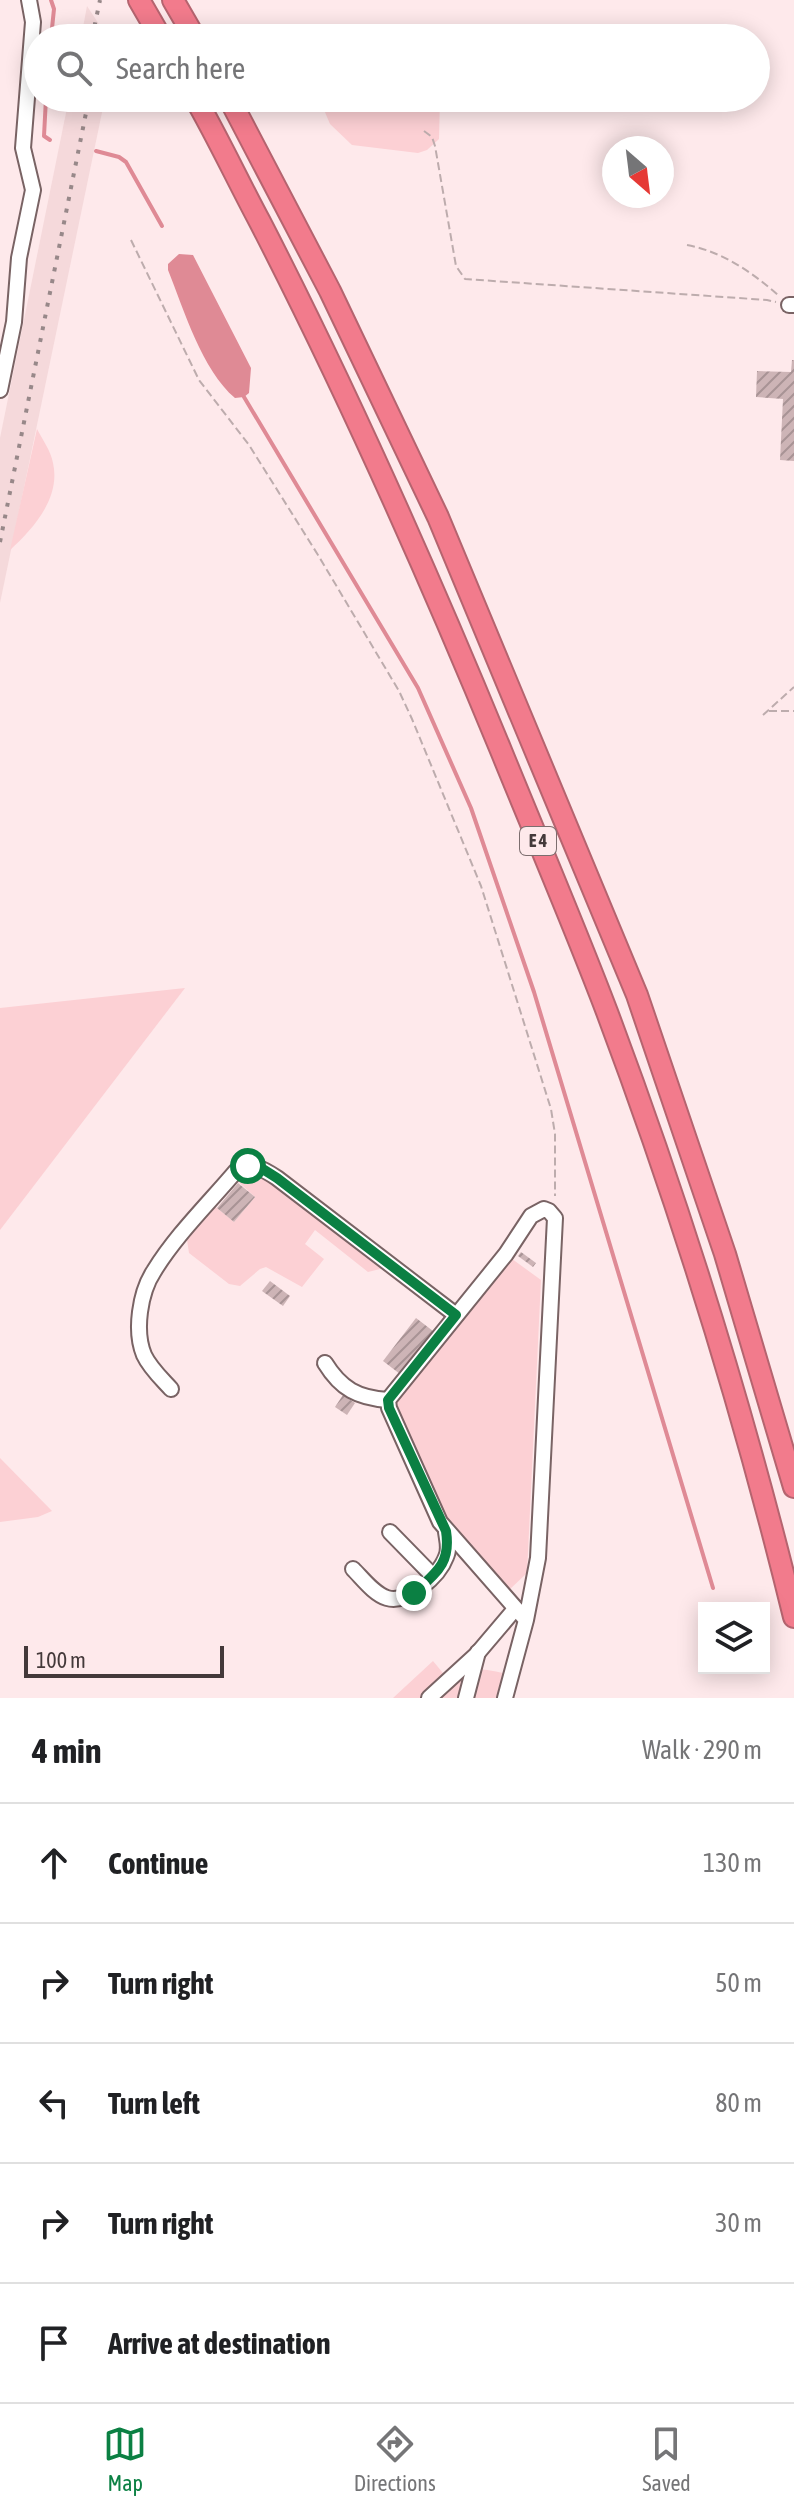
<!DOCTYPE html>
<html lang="en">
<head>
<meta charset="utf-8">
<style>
  body { margin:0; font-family:"Asap Condensed",sans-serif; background:#f6f6f6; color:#202124 }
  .controls { position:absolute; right:24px; bottom:24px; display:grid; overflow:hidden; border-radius:0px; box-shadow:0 4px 20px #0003 }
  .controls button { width:72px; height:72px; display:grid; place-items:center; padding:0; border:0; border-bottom:2px solid #e0e0e0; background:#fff; color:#202124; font:40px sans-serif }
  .compass { position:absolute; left:602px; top:136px; width:72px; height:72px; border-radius:50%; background:#fff; box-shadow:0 4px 20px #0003; rotate:152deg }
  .scale { position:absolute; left:24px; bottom:20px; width:200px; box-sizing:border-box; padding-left:8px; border:4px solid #44393a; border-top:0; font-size:22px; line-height:28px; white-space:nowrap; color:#44393a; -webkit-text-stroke:6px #fee9eb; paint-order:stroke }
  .stop { position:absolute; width:24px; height:24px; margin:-18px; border:6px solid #0b8043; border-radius:50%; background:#fff }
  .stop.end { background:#0b8043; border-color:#fff; box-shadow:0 2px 8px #0008 }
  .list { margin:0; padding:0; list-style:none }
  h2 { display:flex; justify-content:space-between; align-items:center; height:104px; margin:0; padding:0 32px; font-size:34px }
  h2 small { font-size:26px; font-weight:400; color:#757577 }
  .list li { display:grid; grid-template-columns:52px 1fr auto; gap:24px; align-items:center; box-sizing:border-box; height:120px; padding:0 32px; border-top:2px solid #e0e0e0 }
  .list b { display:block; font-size:30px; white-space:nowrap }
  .list em { font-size:26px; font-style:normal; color:#757577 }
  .icon { flex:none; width:44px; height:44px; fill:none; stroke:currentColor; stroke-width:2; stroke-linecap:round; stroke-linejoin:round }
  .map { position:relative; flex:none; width:794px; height:1698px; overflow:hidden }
  .search { position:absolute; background:#fff; box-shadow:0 4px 20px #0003; left:24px; right:24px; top:24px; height:88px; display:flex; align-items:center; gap:20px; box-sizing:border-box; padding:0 28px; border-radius:44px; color:#757577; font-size:30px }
  .sheet { height:704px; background:#fff }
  nav { display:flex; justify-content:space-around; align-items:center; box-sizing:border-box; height:112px; border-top:2px solid #e0e0e0; background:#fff; font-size:22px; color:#757577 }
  nav a { display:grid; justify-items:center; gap:4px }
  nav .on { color:#0b8043 }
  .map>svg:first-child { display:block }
  .built { fill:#f5d9db }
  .grass { fill:#fcd0d4 }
  .water { fill:#df8a95 }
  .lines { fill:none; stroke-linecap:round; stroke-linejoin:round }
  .stream { stroke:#df8a95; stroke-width:4 }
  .building { fill:url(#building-hatch) }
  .minor-casing { stroke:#796364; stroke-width:18 }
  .highway-casing { stroke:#b5646f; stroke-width:24 }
  .path { stroke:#bdacad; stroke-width:2; stroke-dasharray:8 4; stroke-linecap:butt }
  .minor { stroke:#fff; stroke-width:14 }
  .highway { stroke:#f27b8c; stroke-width:20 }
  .rail { stroke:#978889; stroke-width:4; stroke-dasharray:4 8; stroke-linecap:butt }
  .route { stroke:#0b8043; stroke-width:10 }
  .labels { text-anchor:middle; stroke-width:6; stroke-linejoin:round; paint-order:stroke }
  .shield { fill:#fee9eb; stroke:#7c6e6f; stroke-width:2 }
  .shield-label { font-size:18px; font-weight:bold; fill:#44393a }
</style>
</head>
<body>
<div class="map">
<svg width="794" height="1698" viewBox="0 0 794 1698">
  <defs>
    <pattern id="building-hatch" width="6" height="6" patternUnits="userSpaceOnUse" patternTransform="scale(2)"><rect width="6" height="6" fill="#cdb4b6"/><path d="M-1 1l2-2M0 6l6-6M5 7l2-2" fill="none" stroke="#a89395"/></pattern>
  </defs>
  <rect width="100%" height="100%" fill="#fee9eb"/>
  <!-- built -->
  <g class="built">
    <path d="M87,6L108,38H81Z"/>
    <path d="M69,98H105L0,603V438Z"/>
  </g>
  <!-- grass -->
  <g class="grass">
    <path d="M319,98H440L439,139L427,150L418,153L352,145L330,124Z"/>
    <path d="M37,429C42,439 51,451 53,463C61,498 33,529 10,550Z"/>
    <path d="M185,988L0,1230V1008Z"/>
    <path d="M259,1171L388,1267L368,1272L315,1230L305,1244L324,1259L302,1287L266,1267L260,1269L240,1286L229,1284L189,1253L187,1240L212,1207L217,1208L234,1222L255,1197L234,1178L237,1174Z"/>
    <path d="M508,1256L541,1280L527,1573L507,1592L450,1529L393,1401Z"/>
    <path d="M0,1458L52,1511L38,1517L0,1522Z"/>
    <path d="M433,1661L452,1684C471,1666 478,1668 503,1673L496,1698H393Z"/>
  </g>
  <!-- water -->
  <path class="water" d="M179,254L193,255L251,368L249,393L244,397L235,398C202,370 184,310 168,270V264Z"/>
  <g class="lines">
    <!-- stream -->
    <g class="stream">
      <path d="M51,0L54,9L51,38"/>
      <path d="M46,98L44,136L50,140"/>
      <path d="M96,151L119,157L126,162L162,226"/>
      <path d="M244,397L418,688L471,808L534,992L713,1588"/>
    </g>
  </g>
  <!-- building -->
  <g class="building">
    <path d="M792,360H794V461L780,460L783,399L756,397L757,371L791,372Z"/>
    <path d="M238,1183L255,1197L234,1222L217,1208Z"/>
    <path d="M521,1252L536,1263L533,1267L518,1256Z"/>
    <path d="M270,1281L290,1296L283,1306L262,1291Z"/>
    <path d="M416,1318L433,1331L400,1374L383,1361Z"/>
    <path d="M343,1395L355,1403L347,1415L335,1407Z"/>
  </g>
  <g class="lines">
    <!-- minor casing -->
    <g class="minor-casing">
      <g id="minor">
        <path d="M789,305H794"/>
        <path d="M0,390L14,322L19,258L33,190L23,148L33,22L29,0"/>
        <path d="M325,1363C341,1389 358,1398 388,1400"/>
        <path d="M171,1389C161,1378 150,1368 144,1355C134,1331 140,1292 154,1271C176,1235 209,1203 236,1171C252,1162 262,1168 277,1178L456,1315"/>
        <path d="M390,1532L432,1575"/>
        <path d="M353,1569C363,1579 374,1594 387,1598C408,1604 439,1576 446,1557C450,1549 447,1540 446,1532"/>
        <path d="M429,1698L476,1655L515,1609"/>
        <path d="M466,1698L478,1652"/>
        <path d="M505,1698L526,1620L538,1558L555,1218L549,1211L544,1209L531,1216L506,1254L388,1400L389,1408L440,1522L526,1620"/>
      </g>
    </g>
    <!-- highway casing -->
    <g class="highway-casing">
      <g id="highway">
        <path d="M139,0L161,38"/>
        <path d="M173,0L195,38"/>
        <path d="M195,98C218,138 238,181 260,222C349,395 428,573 502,753C537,839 574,925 607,1012C681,1209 744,1412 794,1617"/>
        <path d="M229,98L330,291L438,517L637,995L725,1254L794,1487"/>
      </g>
    </g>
    <!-- path -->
    <g class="path">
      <path d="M424,131L432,137L435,146L456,266L465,279L767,300L776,302"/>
      <path d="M131,240L199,380L249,445L318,555L399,691L412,719L481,886L551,1109L555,1134V1196"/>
      <path d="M687,245C723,252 752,272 779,296"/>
      <path d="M769,711H794"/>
      <path d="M763,715L794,687"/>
    </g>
    <!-- minor -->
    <use href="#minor" class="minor"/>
    <!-- highway -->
    <use href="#highway" class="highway"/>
    <!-- rail -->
    <g class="rail">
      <path d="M92,38L100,0"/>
      <path d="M0,542L89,98"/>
    </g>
  </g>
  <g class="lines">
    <!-- route -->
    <path class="route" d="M248,1166H258L277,1178L456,1315L388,1400L389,1408L446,1531C451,1563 437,1572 414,1593"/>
  </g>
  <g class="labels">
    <!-- shield labels -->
    <rect class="shield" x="520" y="827" width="36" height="28" rx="6"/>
    <g class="shield-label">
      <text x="538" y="847">E 4</text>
    </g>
  </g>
</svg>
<div class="controls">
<button><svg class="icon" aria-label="layers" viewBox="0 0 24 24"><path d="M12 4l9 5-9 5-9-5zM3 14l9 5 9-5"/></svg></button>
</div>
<svg class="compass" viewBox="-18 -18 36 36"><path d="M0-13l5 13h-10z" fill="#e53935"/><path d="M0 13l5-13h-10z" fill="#757577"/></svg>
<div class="scale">100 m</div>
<div class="stop" style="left:248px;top:1166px"></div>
<div class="stop end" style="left:414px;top:1593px"></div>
<div class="search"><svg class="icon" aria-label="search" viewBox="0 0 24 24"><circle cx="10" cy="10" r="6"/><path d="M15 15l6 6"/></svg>Search here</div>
</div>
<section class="sheet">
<h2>4 min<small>Walk · 290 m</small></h2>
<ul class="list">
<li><svg class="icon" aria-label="ahead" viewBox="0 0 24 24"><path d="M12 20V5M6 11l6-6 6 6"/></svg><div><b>Continue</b></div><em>130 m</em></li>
<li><svg class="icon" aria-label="right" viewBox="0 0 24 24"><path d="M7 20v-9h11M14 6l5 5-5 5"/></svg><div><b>Turn right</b></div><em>50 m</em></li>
<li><svg class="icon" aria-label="left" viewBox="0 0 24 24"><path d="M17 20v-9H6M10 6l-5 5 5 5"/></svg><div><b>Turn left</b></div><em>80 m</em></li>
<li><svg class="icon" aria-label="right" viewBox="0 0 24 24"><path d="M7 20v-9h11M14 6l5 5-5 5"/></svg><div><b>Turn right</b></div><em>30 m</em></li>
<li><svg class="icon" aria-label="arrive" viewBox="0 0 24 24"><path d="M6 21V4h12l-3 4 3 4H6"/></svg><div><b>Arrive at destination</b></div></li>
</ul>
</section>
<nav>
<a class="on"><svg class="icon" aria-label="map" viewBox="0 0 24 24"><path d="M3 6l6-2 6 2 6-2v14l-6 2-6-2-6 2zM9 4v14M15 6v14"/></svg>Map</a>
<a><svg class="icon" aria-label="directions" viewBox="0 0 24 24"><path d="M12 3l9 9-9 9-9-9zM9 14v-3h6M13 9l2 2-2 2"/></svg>Directions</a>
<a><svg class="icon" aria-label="saved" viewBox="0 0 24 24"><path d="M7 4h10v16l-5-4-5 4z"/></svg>Saved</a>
</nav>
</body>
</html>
